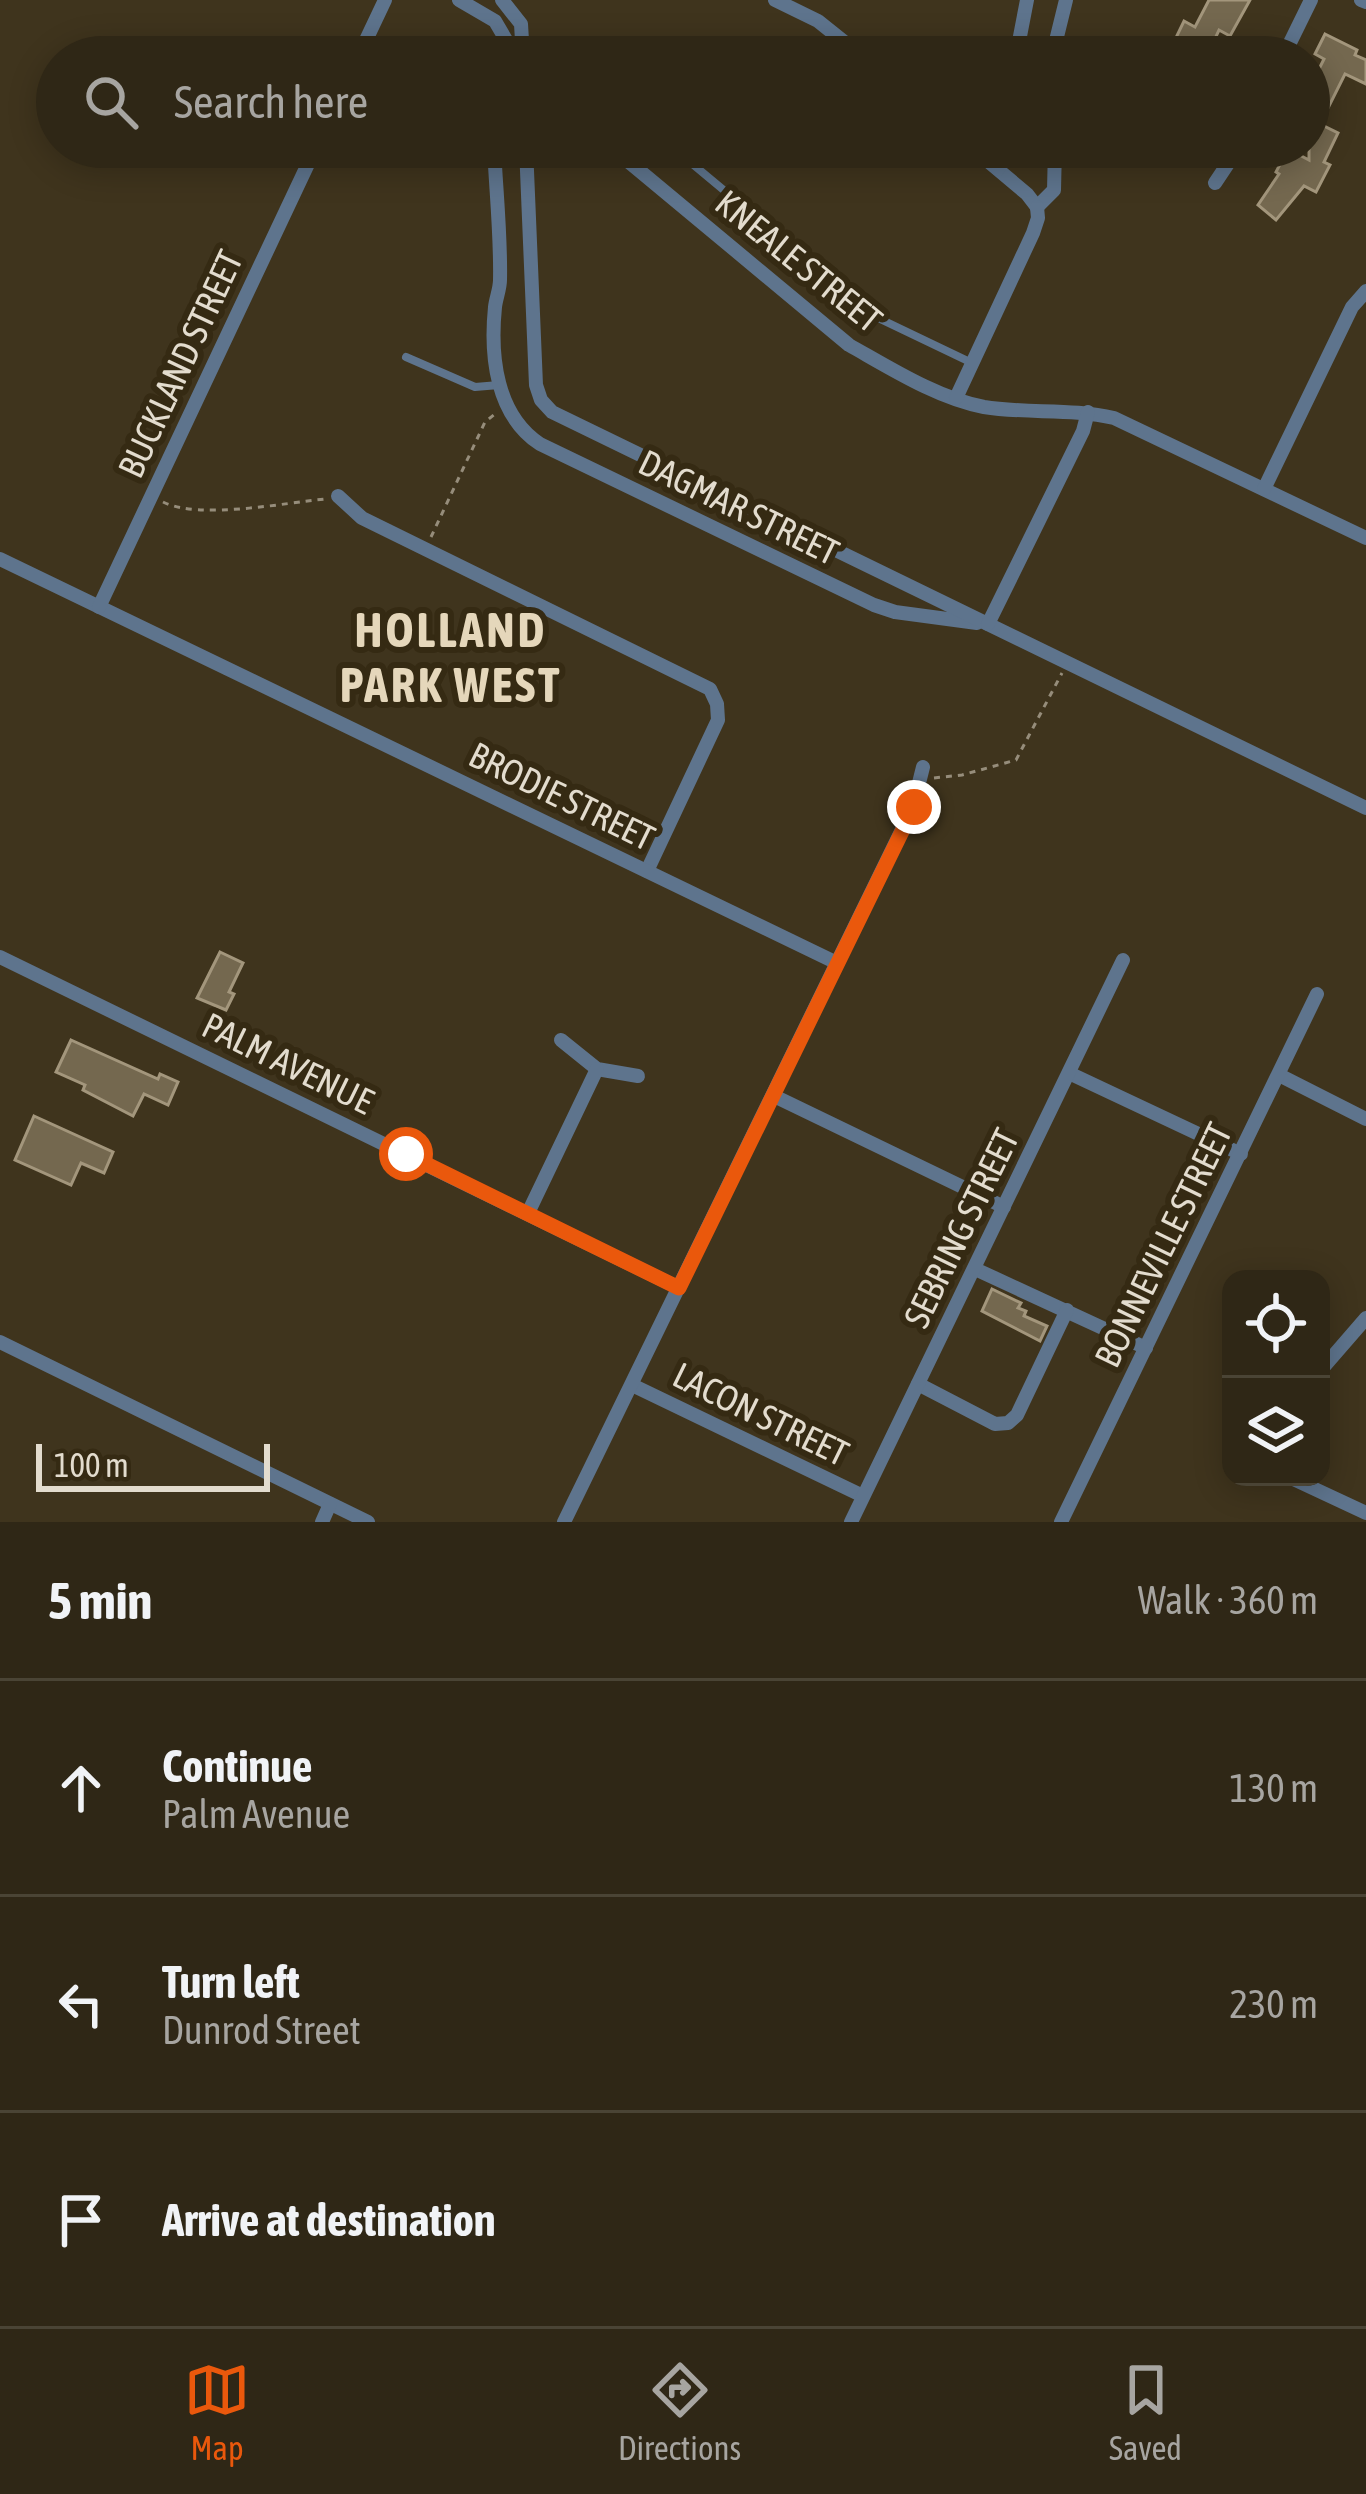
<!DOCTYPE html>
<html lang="en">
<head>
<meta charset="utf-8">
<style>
  body { margin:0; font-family:"Asap Condensed",sans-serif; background:#3b3323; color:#f1f3f6 }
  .controls { position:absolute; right:36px; bottom:36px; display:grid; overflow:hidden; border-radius:24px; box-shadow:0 6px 30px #0003 }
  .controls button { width:108px; height:108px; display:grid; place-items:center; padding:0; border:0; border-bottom:3px solid #4a4435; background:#2f2716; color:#f1f3f6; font:60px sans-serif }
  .scale { position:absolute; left:36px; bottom:30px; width:234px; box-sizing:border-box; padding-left:12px; border:6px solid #e3dcce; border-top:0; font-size:33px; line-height:42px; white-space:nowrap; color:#e3dcce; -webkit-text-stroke:9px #352a13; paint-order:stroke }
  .stop { position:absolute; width:36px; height:36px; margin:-27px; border:9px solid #ea580c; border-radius:50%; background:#fff }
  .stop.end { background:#ea580c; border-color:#fff; box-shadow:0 3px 12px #0008 }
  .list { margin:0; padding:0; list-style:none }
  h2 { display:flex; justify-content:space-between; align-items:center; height:156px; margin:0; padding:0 48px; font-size:51px }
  h2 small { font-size:39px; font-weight:400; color:#a7a5a1 }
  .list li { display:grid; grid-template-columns:78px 1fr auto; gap:36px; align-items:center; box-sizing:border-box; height:216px; padding:0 48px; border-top:3px solid #4a4435 }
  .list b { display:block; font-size:45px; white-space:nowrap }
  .list p { margin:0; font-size:39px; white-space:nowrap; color:#a7a5a1 }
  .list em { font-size:39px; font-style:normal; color:#a7a5a1 }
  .icon { flex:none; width:66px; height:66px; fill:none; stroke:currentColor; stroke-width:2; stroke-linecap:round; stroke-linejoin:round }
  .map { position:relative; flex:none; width:1366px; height:1522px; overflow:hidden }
  .search { position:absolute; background:#2f2716; box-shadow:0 6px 30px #0003; left:36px; right:36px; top:36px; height:132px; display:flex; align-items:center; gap:30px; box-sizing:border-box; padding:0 42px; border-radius:66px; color:#a7a5a1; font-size:45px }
  .sheet { height:804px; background:#2f2716 }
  nav { display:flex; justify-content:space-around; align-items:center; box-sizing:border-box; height:168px; border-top:3px solid #4a4435; background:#2f2716; font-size:33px; color:#a7a5a1 }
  nav a { display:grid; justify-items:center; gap:6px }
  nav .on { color:#ea580c }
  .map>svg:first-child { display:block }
  .building { fill:#74684f; stroke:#a3967c; stroke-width:3 }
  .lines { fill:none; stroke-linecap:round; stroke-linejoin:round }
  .path { stroke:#968d7b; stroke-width:3; stroke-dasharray:6 6; stroke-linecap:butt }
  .lane { stroke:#5e748d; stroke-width:8 }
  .street { stroke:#5e748d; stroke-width:14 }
  .route { stroke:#ea580c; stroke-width:15 }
  .labels { text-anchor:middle; stroke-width:12; stroke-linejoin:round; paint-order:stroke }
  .street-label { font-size:36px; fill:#e3dcce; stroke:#352a13 }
  .district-label { font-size:48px; font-weight:bold; letter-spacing:3px; fill:#e5d7bb; stroke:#352a13 }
</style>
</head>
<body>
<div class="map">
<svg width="1366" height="1522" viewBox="0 0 1366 1522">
  <rect width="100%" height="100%" fill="#3f341d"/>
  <!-- building -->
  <g class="building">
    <path d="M1209,0H1250L1230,36L1219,30L1207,56L1199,52L1196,57H1189L1171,48L1184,21L1195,27Z"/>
    <path d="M1325,34L1357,50L1355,55L1366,60V84L1345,74L1320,124L1338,133L1324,162L1330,165L1316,192L1304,186L1276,220L1258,205L1279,174L1276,172L1288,149L1309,160V89L1324,59L1315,54Z"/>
    <path d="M220,952L243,963L229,992L234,994L226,1010L197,998Z"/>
    <path d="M71,1040L158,1079L160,1074L178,1082L168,1105L144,1094L133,1116L83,1090L85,1085L56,1072Z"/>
    <path d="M34,1116L113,1152L104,1173L81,1163L71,1185L15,1160Z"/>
    <path d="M992,1289L1021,1303L1018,1308L1026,1311L1024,1316L1047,1326L1040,1341L982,1311Z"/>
  </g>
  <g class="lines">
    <!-- path -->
    <g class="path">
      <path d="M163,502C200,520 283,503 325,499"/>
      <path d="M431,537L485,422L495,414"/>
      <path d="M934,778L962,775L1016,760L1062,673"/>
    </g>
    <!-- lane -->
    <g class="lane">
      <path d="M672,147L876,317L970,362"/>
      <path d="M406,357L475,387L499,385"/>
    </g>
    <!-- street -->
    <g class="street">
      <path d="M459,0L495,21L516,57"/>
      <path d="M502,0L521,24L523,57"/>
      <path d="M775,0L818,21L863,57"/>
      <path d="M1361,0L1366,2"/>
      <path d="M358,57L385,0"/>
      <path d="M1016,57L1027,0"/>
      <path d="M1052,57L1066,0"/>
      <path d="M1283,57L1311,0"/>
      <path d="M494,147C496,191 501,236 500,280C500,289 496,298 495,307C490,356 496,415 540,444L874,605L895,612L977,623"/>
      <path d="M526,147L536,385L541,400L552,412L1366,808"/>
      <path d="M611,147L849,345C890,368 937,398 984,407C1028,414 1071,408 1114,418L1366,538"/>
      <path d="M971,147L1027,194L1037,207"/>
      <path d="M998,169L1013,147"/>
      <path d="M1215,183L1239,147"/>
      <path d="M1037,207L1054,190L1055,147"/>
      <path d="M956,398L1033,233L1038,218L1037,207"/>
      <path d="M1264,489L1352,307L1366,291"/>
      <path d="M338,496L362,518L710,689L717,704L718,720L647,871"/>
      <path d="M0,559L837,963"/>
      <path d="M99,607L316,147"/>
      <path d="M988,624L1083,431L1088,412"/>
      <path d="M0,957L679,1288"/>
      <path d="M561,1040L597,1069L638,1076"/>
      <path d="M1071,1074L1241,1154"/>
      <path d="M1279,1075L1366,1119"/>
      <path d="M774,1096L1004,1207"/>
      <path d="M528,1213L597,1069"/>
      <path d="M975,1269L1146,1348"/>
      <path d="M0,1342L368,1522"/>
      <path d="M1321,1370L1366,1318"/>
      <path d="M918,1384L995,1424L1008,1423L1017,1415L1067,1310"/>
      <path d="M632,1385L863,1496"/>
      <path d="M1289,1477L1366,1513"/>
      <path d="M322,1522L330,1504"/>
      <path d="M564,1522L913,807L923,767"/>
      <path d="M851,1522L1123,960"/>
      <path d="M1061,1522L1317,994"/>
    </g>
  </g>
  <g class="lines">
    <!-- route -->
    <path class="route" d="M406,1154L679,1288L914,807"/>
  </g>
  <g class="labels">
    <!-- street labels -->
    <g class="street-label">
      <text transform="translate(799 261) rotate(39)" y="13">KNEALE STREET</text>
      <text transform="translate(180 364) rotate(-65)" y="13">BUCKLAND STREET</text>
      <text transform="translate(739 507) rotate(26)" y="13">DAGMAR STREET</text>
      <text transform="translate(562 796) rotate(26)" y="13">BRODIE STREET</text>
      <text transform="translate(288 1063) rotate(26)" y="13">PALM AVENUE</text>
      <text transform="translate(961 1228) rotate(-64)" y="13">SEBRING STREET</text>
      <text transform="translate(1163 1245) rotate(-64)" y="13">BONNEVILLE STREET</text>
      <text transform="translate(761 1414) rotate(26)" y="13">LACON STREET</text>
    </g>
    <!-- district labels -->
    <g class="district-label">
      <text x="451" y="647">HOLLAND<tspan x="451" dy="55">PARK WEST</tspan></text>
    </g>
  </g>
</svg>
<div class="controls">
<button><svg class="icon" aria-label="locate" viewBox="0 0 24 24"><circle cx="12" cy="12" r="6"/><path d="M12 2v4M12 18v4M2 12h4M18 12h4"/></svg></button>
<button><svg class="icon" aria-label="layers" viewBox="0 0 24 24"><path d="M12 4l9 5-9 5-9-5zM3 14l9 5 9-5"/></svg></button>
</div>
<div class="scale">100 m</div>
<div class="stop" style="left:406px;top:1154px"></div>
<div class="stop end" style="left:914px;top:807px"></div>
<div class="search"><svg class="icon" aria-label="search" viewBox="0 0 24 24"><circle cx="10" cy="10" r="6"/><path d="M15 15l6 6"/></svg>Search here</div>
</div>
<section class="sheet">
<h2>5 min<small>Walk · 360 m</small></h2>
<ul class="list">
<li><svg class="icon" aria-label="ahead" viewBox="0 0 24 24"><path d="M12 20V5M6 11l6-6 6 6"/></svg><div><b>Continue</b><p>Palm Avenue</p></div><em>130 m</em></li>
<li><svg class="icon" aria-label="left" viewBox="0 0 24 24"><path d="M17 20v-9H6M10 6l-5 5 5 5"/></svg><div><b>Turn left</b><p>Dunrod Street</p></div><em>230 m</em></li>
<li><svg class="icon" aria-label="arrive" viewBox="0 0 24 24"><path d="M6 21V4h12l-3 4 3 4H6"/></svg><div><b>Arrive at destination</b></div></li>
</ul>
</section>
<nav>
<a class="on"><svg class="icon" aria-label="map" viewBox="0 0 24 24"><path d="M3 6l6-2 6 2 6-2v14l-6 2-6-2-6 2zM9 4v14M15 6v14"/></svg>Map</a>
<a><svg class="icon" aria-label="directions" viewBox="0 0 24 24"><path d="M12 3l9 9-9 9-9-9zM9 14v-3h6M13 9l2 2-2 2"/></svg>Directions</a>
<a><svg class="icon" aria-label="saved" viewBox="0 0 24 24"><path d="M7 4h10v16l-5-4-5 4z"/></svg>Saved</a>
</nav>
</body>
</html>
